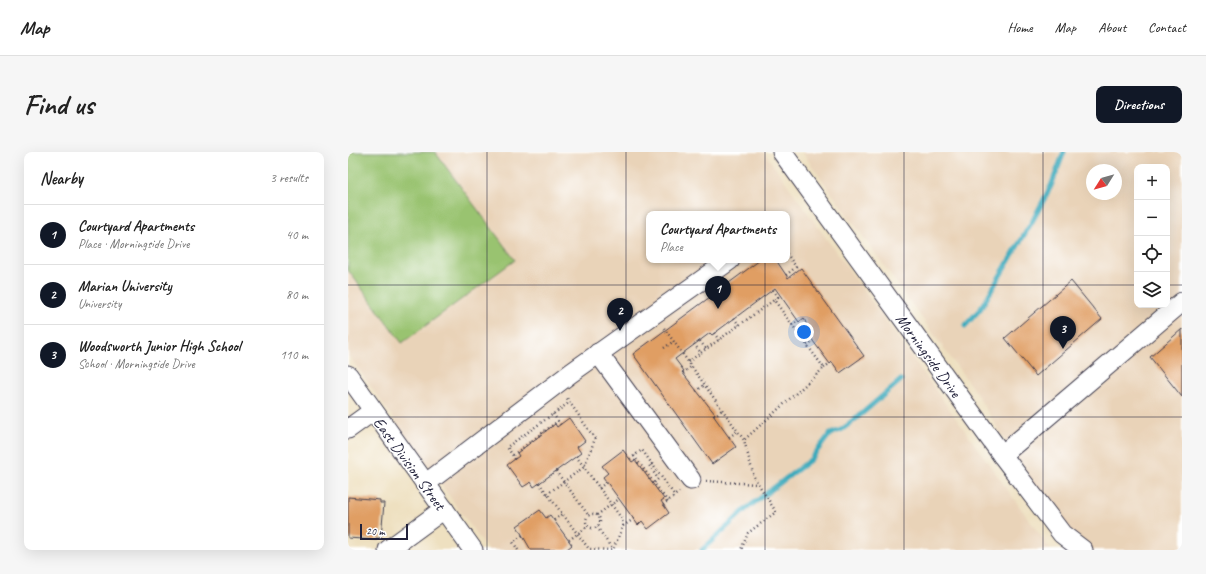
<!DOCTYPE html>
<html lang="en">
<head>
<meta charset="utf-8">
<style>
  body { margin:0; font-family:Caveat,sans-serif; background:#f6f6f6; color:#222 }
  .controls { position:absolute; right:12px; top:12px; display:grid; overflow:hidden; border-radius:8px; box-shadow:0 4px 16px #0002 }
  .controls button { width:36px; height:36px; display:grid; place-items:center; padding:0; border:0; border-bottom:1px solid #e0e0e0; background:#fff; color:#222; font:20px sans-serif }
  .compass { position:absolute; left:738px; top:12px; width:36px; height:36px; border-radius:50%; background:#fff; box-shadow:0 4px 16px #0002; rotate:233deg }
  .scale { position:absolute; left:12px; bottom:10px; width:48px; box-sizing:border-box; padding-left:4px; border:2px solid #22223b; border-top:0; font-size:11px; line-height:14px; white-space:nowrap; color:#22223b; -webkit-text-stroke:3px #fff; paint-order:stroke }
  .you { position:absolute; left:456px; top:180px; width:14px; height:14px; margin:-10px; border:3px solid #fff; border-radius:50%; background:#1a73e8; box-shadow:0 0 0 6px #1a73e833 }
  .badge { display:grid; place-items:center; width:26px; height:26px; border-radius:50%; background:#111827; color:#fff; font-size:13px; font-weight:700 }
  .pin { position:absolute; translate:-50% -33px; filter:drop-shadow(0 1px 2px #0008) }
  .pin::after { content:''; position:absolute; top:21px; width:14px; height:12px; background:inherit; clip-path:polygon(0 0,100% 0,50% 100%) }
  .popup { position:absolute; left:298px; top:59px; width:144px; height:52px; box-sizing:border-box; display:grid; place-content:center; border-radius:8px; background:#fff; filter:drop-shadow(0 1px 3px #0005); font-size:13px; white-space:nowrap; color:#767676 }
  .popup b { font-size:15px; color:#222 }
  .popup::after { content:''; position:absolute; left:50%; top:100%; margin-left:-8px; border:8px solid transparent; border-top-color:#fff }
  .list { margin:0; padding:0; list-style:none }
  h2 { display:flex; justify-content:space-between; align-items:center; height:52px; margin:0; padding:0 16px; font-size:17px }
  h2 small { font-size:13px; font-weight:400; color:#767676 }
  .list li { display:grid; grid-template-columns:26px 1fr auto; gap:12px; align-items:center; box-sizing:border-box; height:60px; padding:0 16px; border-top:1px solid #e0e0e0 }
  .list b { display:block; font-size:15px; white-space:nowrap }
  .list p { margin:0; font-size:13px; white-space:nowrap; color:#767676 }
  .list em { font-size:13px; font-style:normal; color:#767676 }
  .icon { flex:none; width:22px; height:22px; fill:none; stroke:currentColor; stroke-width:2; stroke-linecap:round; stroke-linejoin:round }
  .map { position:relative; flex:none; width:834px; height:398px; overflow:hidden; border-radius:8px }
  header { display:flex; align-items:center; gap:24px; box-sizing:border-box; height:56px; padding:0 20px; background:#fff; border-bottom:1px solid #e0e0e0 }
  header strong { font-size:19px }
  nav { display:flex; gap:22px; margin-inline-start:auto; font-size:14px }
  .intro { display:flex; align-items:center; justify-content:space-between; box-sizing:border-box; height:96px; padding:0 24px }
  h1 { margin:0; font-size:28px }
  .button { padding:10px 18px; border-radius:8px; background:#111827; color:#fff; font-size:14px; font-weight:700 }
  main { display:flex; gap:24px; padding:0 24px }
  aside { flex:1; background:#fff; border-radius:8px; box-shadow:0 4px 16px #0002 }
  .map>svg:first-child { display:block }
  .built { fill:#e9d3b8; fill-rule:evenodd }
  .green { fill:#99c36f; stroke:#5e7255 }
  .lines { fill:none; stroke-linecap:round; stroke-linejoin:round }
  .stream { stroke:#3daabc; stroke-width:5 }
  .building { fill:#e09e64 }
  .minor-casing { stroke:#413e4f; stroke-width:21 }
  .path { stroke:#413e4f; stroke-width:2.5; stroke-dasharray:1 3; stroke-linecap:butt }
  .minor { stroke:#fff; stroke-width:19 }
  .grid { fill:none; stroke:#22223b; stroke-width:1; stroke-opacity:0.55 }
  .labels { text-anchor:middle; stroke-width:3; stroke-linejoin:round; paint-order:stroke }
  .street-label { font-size:16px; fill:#22223b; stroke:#fff }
</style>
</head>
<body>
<header>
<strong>Map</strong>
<nav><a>Home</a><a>Map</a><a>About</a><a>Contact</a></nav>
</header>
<div class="intro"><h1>Find us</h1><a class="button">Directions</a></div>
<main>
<aside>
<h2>Nearby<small>3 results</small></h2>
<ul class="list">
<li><span class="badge">1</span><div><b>Courtyard Apartments</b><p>Place · Morningside Drive</p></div><em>40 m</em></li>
<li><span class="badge">2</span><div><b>Marian University</b><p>University</p></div><em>80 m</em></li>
<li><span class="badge">3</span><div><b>Woodsworth Junior High School</b><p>School · Morningside Drive</p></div><em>110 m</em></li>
</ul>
</aside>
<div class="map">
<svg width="834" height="398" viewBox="0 0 834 398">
  <rect width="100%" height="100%" fill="#fff"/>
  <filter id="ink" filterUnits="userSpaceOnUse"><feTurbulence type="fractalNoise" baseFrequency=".025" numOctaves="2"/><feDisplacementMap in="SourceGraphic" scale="8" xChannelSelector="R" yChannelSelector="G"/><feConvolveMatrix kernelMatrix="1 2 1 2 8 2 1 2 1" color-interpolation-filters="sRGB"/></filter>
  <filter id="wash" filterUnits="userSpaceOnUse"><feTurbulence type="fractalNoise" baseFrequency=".012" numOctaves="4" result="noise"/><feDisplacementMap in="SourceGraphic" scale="16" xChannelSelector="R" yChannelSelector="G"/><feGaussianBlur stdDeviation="0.9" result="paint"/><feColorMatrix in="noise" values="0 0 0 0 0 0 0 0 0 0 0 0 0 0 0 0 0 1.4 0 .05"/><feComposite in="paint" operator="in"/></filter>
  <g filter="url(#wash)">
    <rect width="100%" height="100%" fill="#eee0c0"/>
    <!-- built -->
    <g class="built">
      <path d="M0,0H416L703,398H140L0,203ZM301,62H439V108H301Z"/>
      <path d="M454,0H834V398H734L714,382L628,241ZM789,15H819V153H789ZM744,18H768V42H744Z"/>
    </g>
    <!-- green -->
    <path class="green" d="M0,0H87L167,108L54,191L0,118Z"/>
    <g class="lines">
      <!-- stream -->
      <g class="stream">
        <path d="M617,174L633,156L685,68L703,34L716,0"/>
        <path d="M354,398L398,357L462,308L482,282L493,278L504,270L553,228"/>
      </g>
    </g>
    <g id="blocks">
      <!-- building -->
      <g class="building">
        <path d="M412,108H428L440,126L453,116L516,204L492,221L484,210L482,212L465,189L456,166L451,170L427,136L364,183L362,181L327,207L336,219L334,220L367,262L365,263L388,295L364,312L285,202Z"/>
        <path d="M723,129L754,167L688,224L657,186Z"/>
        <path d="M834,177V245L802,205Z"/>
        <path d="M221,266L237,289L229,295L233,301L186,335L183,330L175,335L159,313L171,304L169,301L207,272L209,275Z"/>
        <path d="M275,298L284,310L287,308L316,347L313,349L321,361L300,377L294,369L290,373L255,325L260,321L254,314Z"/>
        <path d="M0,345L32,348V351H36L33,386H28V388L0,386Z"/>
        <path d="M192,358L198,366L202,363L224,393L218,398H183L169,374Z"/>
      </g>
    </g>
  </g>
  <g filter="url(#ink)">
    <use href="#blocks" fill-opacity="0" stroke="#413e4f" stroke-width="1"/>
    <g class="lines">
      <!-- minor casing -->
      <g class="minor-casing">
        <g id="minor">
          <path d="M434,0L654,303L714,382L735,398"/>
          <path d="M250,201L343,328"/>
          <path d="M0,223L125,398"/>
          <path d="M0,277L25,259"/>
          <path d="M654,303L834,150"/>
          <path d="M77,332L223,221L382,108"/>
          <path d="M40,398L96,357"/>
        </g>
      </g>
      <!-- path -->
      <g class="path">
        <path d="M438,123L448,115L439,102"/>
        <path d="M425,138L430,145L426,148"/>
        <path d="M386,166L391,173"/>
        <path d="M444,173L450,169"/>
        <path d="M316,176L396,288L406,325L428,360L400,381L393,398"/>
        <path d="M366,181L371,188"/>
        <path d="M352,189L358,197"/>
        <path d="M346,192L353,201"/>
        <path d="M459,193L465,189"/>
        <path d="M316,196L326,189"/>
        <path d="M340,210L426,148L476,216L396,288"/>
        <path d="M476,216L482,211"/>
        <path d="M335,221L344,214"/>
        <path d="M348,239L357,233"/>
        <path d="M205,262L213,273"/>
        <path d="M366,264L374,258"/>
        <path d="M381,285L390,279"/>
        <path d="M165,303L210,269"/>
        <path d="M228,304L274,367L275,374L265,398"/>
        <path d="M286,304L320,350"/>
        <path d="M167,307L159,295L222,250"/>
        <path d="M282,307L294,298L327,344"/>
        <path d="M304,312L301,313L310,327L306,331"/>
        <path d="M208,319L241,364"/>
        <path d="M358,329L409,332"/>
        <path d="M191,331L241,397L265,398"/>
        <path d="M251,336L259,330"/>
        <path d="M199,342L236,315L247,287L218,245"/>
        <path d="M315,353L331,340"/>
        <circle cx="245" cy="369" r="7"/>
        <path d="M249,363L271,347"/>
        <path d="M206,368L214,362"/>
        <path d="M275,374L286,367"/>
        <path d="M249,375L265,398"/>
        <path d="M221,388L240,374"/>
        <path d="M170,398L165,390L175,383"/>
      </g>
      <!-- minor -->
      <use href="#minor" class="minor"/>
    </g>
  </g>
  <!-- grid -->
  <path class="grid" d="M139,0V398M278,0V398M417,0V398M556,0V398M695,0V398M0,133H789M819,133H834M0,265H834"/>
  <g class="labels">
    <!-- street labels -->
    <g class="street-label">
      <text transform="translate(581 203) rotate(54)" y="6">Morningside Drive</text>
      <text transform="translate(62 311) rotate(54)" y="6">East Division Street</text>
    </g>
  </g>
</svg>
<div class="controls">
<button>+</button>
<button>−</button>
<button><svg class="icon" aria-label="locate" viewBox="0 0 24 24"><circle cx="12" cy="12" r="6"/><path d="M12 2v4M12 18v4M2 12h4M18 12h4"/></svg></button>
<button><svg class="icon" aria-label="layers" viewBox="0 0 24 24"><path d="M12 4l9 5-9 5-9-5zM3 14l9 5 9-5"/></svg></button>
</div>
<svg class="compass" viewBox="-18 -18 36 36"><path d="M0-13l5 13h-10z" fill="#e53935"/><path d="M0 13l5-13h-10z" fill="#767676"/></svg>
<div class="scale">20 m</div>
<div class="you"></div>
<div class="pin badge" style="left:370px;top:157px">1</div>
<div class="popup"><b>Courtyard Apartments</b>Place</div>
<div class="pin badge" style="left:272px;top:179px">2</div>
<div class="pin badge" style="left:715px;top:197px">3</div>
</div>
</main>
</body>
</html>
